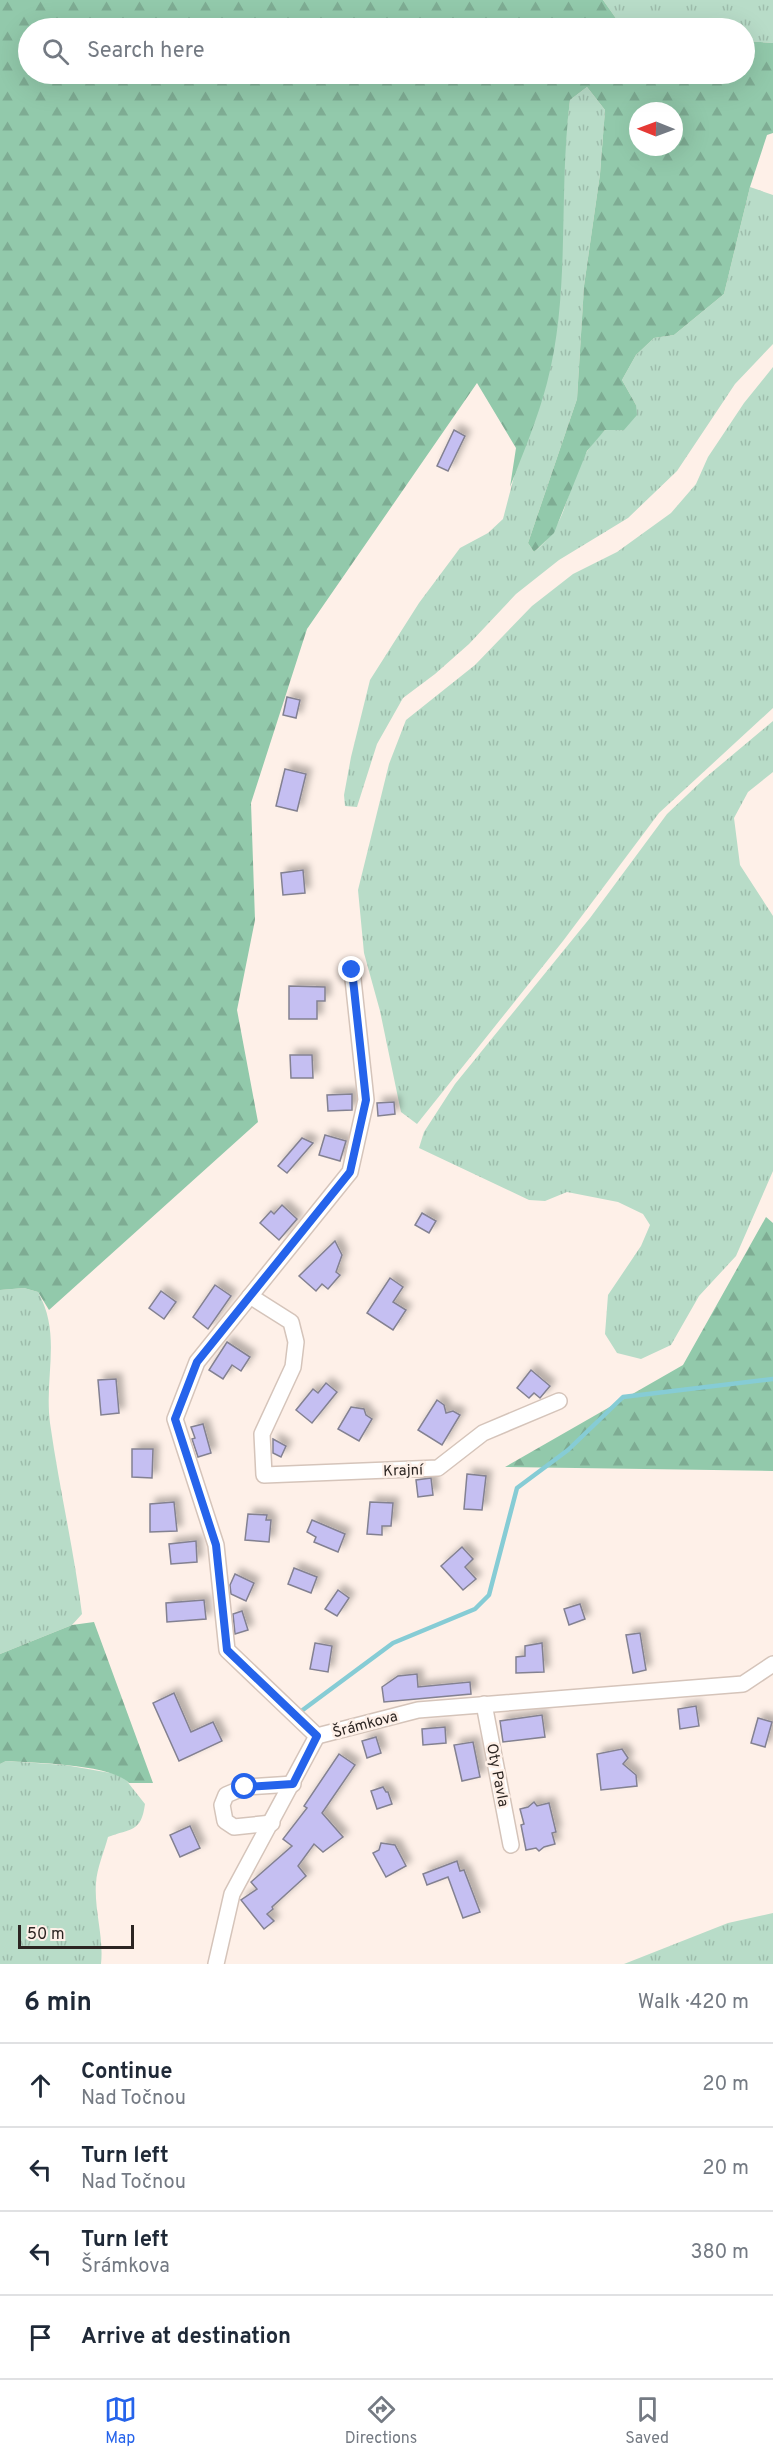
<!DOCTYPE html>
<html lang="en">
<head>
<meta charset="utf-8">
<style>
  body { margin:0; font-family:Overpass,sans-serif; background:#f2f2f3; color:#1f2937 }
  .compass { position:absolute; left:629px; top:102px; width:54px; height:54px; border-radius:50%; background:#fff; box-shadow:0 6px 24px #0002; rotate:271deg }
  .scale { position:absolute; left:18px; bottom:15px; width:116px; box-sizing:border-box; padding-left:6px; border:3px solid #2c2522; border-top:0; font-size:16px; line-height:21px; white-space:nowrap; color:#2c2522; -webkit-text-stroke:4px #fef0e8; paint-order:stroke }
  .stop { position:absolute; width:18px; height:18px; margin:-14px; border:4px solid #2563eb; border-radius:50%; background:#fff }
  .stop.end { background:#2563eb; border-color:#fff; box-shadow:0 2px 6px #0008 }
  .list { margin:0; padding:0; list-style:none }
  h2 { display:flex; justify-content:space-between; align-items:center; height:78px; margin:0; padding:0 24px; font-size:26px }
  h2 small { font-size:20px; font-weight:400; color:#747a83 }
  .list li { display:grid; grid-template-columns:39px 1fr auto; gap:18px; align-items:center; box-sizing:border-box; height:84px; padding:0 24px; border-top:2px solid #e0e1e3 }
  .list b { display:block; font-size:22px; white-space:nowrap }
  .list p { margin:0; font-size:20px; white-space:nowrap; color:#747a83 }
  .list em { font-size:20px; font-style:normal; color:#747a83 }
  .icon { flex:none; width:33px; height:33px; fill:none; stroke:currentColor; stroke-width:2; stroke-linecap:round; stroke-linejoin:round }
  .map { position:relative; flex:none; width:773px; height:1964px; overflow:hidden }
  .search { position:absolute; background:#fff; box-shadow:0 6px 24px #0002; left:18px; right:18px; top:18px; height:66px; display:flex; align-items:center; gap:15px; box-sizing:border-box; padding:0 21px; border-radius:33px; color:#747a83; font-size:22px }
  .sheet { height:414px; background:#fff }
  nav { display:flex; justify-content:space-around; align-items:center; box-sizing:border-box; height:84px; border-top:2px solid #e0e1e3; background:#fff; font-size:16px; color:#747a83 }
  nav a { display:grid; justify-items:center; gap:3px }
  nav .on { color:#2563eb }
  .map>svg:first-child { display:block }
  .grass { fill:url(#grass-tufts) }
  .forest { fill:url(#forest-firs); fill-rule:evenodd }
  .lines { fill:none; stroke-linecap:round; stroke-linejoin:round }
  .stream { stroke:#86ccd5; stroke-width:4.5 }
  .building { fill:#c5bff2; stroke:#838191; stroke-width:1.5; filter:url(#shadow) }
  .street-casing { stroke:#d5c4ba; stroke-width:18 }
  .street { stroke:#fff; stroke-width:15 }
  .route { stroke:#2563eb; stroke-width:8 }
  .labels { text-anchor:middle; stroke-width:5; stroke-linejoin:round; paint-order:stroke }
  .street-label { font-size:15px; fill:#2c2522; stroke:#fef0e8 }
</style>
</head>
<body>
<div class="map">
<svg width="773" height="1964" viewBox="0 0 773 1964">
  <defs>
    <pattern id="grass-tufts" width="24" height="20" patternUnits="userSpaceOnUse" patternTransform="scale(1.5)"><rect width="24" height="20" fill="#b8dcc8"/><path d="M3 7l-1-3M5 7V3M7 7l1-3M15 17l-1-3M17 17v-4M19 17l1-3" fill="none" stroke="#9ebdac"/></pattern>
    <pattern id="forest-firs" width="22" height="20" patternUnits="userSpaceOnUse" patternTransform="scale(1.5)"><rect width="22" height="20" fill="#92c9ab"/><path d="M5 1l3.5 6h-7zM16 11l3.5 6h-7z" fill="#7eac93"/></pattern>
    <filter id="shadow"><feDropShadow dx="5.5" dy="-5.5" stdDeviation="3" flood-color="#0004"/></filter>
  </defs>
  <rect width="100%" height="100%" fill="#fef0e8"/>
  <!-- grass -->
  <g class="grass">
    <path d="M603,0H773V43L745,41L744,28H630L620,24Z"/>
    <path d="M587,87L605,110L600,174L584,286L577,399L528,543L534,552C571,523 565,484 588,450C600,432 619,418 636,405L622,380L636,355L654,338L674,335L724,294L750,187L773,195V344L735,384L677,471L628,518L559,560L516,594L469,644L435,674L403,698L377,744L357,807L345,806L344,795L351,757L370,680L419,603L460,548L488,533L503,519L560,299L564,148L570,100Z"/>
    <path d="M773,367V708L659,813L563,941L417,1124L401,1112L380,1011L364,953L358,890L389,764L406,720L475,665L532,606L573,574L617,552L671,513L696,484L708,457L744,403Z"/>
    <path d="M773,721V772L748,792L734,818L740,865L773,916V1171L736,1256L699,1296L671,1345L641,1359L617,1353L605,1334L608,1295L641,1246L650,1225L643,1214L618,1202L567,1192L545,1201L529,1200L419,1148L424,1132L455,1084L590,918L667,814L705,778Z"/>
    <path d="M24,1288L38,1292C62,1335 44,1376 50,1423C59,1487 74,1550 82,1614L72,1625L0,1654V1290Z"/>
    <path d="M6,1761L65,1765L122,1775L145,1804C141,1833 131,1828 108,1837C104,1852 97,1868 96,1883C94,1910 104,1937 101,1964H0V1764Z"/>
    <path d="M773,1913V1964H624L728,1923Z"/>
  </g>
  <!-- forest -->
  <g class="forest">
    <path d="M0,0H603L620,24L630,28H28V74H744L745,41L773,43V133L767,135L750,187L724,294L674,335L654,338L636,355L622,380L636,405L637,415L624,430H605L587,451L554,533L534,552L528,543L577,399L584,286L600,174L605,110L587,87L570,100C558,193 571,292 547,383C538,418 523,453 510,487L516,448L477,383L307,629L251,803L255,920L237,1010L258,1122L49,1310L38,1292L24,1288L0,1290ZM638,111H674V147H638Z"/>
    <path d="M766,1217L773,1223V1471L505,1467L683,1365Z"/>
    <path d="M94,1622L153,1783H129C112,1764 34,1763 6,1761L0,1764V1654L72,1625Z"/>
  </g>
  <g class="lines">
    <!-- stream -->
    <path class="stream" d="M300,1712L393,1643L475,1609L489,1595L517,1488L568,1450L623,1397L773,1379"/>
  </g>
  <!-- building -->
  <g class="building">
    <path d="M454,430L465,436L448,471L437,466Z"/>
    <path d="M287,697L300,700L296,718L283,715Z"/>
    <path d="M285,769L306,774L297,811L276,806Z"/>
    <path d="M303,870L305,893L283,895L281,873Z"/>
    <path d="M289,986L325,987V1001H317V1019H289Z"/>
    <path d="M290,1055H312L313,1078H291Z"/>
    <path d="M352,1094V1110L328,1111L327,1095Z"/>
    <path d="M394,1102L395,1114L378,1116L377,1103Z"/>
    <path d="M325,1135L346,1141L340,1161L319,1155Z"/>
    <path d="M302,1138L313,1143L287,1173L278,1166Z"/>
    <path d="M282,1205L297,1219L279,1240L260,1223L271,1211L274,1214Z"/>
    <path d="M422,1213L436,1221L429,1233L415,1225Z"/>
    <path d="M335,1241L342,1255L336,1272L340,1275L328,1289L322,1284L316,1291L299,1276Z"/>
    <path d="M390,1278L403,1287L393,1302L406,1310L393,1330L367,1313Z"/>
    <path d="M215,1285L231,1296L208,1329L193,1317Z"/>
    <path d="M161,1291L176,1302L164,1319L149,1308Z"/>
    <path d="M227,1342L250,1357L241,1371L232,1365L223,1379L209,1370Z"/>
    <path d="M531,1370L550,1386L540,1398L534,1393L529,1398L517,1388Z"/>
    <path d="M116,1379L119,1413L101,1415L98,1380Z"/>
    <path d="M326,1383L337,1392L312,1423L296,1410L313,1389L318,1393Z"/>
    <path d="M437,1400L444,1405L446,1413L453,1411L460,1415L442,1445L418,1430Z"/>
    <path d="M351,1407L364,1409L366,1415L372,1419L359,1441L338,1429Z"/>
    <path d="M203,1424L211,1453L198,1457L192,1439L195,1438L191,1427Z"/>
    <path d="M273,1439L286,1446L281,1457L273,1453Z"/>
    <path d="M132,1449H153L152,1478L132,1477Z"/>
    <path d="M467,1474L486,1476L482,1510L464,1509Z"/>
    <path d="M431,1478L433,1495L418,1497L416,1480Z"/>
    <path d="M174,1502L177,1531L150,1532V1504Z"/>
    <path d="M370,1502L393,1503L391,1526H382V1535L367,1534Z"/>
    <path d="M248,1514L267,1515L266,1520H271L269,1542L245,1540Z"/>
    <path d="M312,1520L345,1534L338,1552L314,1542L316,1537L307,1532Z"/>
    <path d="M196,1541L197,1562L171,1564L169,1544Z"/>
    <path d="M462,1547L473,1559L465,1567L476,1579L463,1590L441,1566Z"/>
    <path d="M294,1568L317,1577L311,1593L288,1584Z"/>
    <path d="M235,1574L254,1583L246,1601L231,1594L230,1585Z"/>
    <path d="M338,1590L349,1598L337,1616L325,1609Z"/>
    <path d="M204,1600L206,1619L167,1622L166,1603Z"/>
    <path d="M580,1604L585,1619L569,1625L564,1609Z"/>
    <path d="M242,1611L248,1630L235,1634L233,1614Z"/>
    <path d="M640,1633L646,1670L633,1673L626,1635Z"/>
    <path d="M315,1643L332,1646L328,1672L310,1669Z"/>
    <path d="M542,1643L544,1672L516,1673V1657L525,1656V1646Z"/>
    <path d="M417,1674L418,1687L470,1682L471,1694L384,1702L382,1687L398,1676Z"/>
    <path d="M174,1693L191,1732L213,1722L222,1741L179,1761L153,1703Z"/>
    <path d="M696,1706L699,1726L680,1729L678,1709Z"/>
    <path d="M542,1715L545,1737L503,1742L500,1721Z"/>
    <path d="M758,1718L772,1722L765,1747L751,1743Z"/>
    <path d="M445,1727L446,1743L423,1745L422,1729Z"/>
    <path d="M376,1737L381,1753L367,1758L362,1741Z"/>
    <path d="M473,1742L480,1777L462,1781L454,1745Z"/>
    <path d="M622,1749L628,1758L623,1764L636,1775L637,1786L601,1790L597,1754Z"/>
    <path d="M339,1754L355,1765L322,1813L343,1837L323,1852L314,1844L298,1866L306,1876L272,1907L273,1909L267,1914L274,1921L264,1929L241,1900L257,1889L251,1882L292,1846L283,1839L307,1808L304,1806Z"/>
    <path d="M383,1787L386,1792H388L392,1804L377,1809L371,1791Z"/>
    <path d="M534,1802L537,1806L549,1803L556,1832L552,1833L555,1844L544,1847L539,1851L536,1848L526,1850L521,1825L524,1824L520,1809L528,1807Z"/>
    <path d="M190,1826L200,1848L180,1857L170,1835Z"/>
    <path d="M381,1843L395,1845L406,1866L386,1877L373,1853L379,1850Z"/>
    <path d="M457,1861L460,1871L464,1870L480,1912L463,1918L448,1877L427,1885L423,1874Z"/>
  </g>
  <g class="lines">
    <!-- street casing -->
    <g class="street-casing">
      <g id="street">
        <path d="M250,1296L291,1322L296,1342L293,1367L262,1434L264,1475L438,1468L483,1433L559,1401"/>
        <path d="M484,1704L511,1845"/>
        <path d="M317,1736L227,1650L216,1545L175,1419L197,1362L350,1172L366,1100L352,970"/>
        <path d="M317,1736L418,1710L743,1684L773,1664"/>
        <path d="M272,1823L234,1827L225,1821L222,1805L226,1795L245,1787L293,1784"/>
        <path d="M216,1964L232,1894L317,1736"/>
      </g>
    </g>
    <!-- street -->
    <use href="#street" class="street"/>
  </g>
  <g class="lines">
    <!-- route -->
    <path class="route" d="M245,1787L293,1784L317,1736L227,1650L216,1545L175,1419L197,1362L350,1172L366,1100L352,970"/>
  </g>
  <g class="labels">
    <!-- street labels -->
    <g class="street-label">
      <text transform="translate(403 1470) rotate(-2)" y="5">Krajní</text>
      <text transform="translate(365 1724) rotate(-15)" y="5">Šrámkova</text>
      <text transform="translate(498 1775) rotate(79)" y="5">Oty Pavla</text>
    </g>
  </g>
</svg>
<svg class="compass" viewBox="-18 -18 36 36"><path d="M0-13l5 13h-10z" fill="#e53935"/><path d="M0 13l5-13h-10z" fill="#747a83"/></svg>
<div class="scale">50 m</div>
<div class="stop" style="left:245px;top:1787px"></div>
<div class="stop end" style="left:352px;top:970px"></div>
<div class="search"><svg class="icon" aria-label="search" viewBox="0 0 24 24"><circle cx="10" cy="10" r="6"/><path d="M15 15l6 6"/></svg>Search here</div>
</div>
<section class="sheet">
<h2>6 min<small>Walk · 420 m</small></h2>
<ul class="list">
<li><svg class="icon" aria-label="ahead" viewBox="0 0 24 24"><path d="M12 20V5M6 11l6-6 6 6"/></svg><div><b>Continue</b><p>Nad Točnou</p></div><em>20 m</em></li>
<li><svg class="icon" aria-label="left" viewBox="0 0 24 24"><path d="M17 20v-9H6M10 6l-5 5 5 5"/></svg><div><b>Turn left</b><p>Nad Točnou</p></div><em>20 m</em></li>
<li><svg class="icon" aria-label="left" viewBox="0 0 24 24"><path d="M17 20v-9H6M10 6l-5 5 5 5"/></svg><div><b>Turn left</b><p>Šrámkova</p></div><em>380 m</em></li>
<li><svg class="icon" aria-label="arrive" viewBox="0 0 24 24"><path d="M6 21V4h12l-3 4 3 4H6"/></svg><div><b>Arrive at destination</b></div></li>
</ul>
</section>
<nav>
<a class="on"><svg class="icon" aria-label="map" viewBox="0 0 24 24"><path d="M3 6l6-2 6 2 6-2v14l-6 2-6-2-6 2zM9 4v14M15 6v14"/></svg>Map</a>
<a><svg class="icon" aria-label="directions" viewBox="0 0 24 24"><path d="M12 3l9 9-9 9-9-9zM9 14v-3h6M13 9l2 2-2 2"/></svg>Directions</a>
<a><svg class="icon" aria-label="saved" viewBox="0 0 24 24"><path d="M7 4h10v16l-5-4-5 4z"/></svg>Saved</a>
</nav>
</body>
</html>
